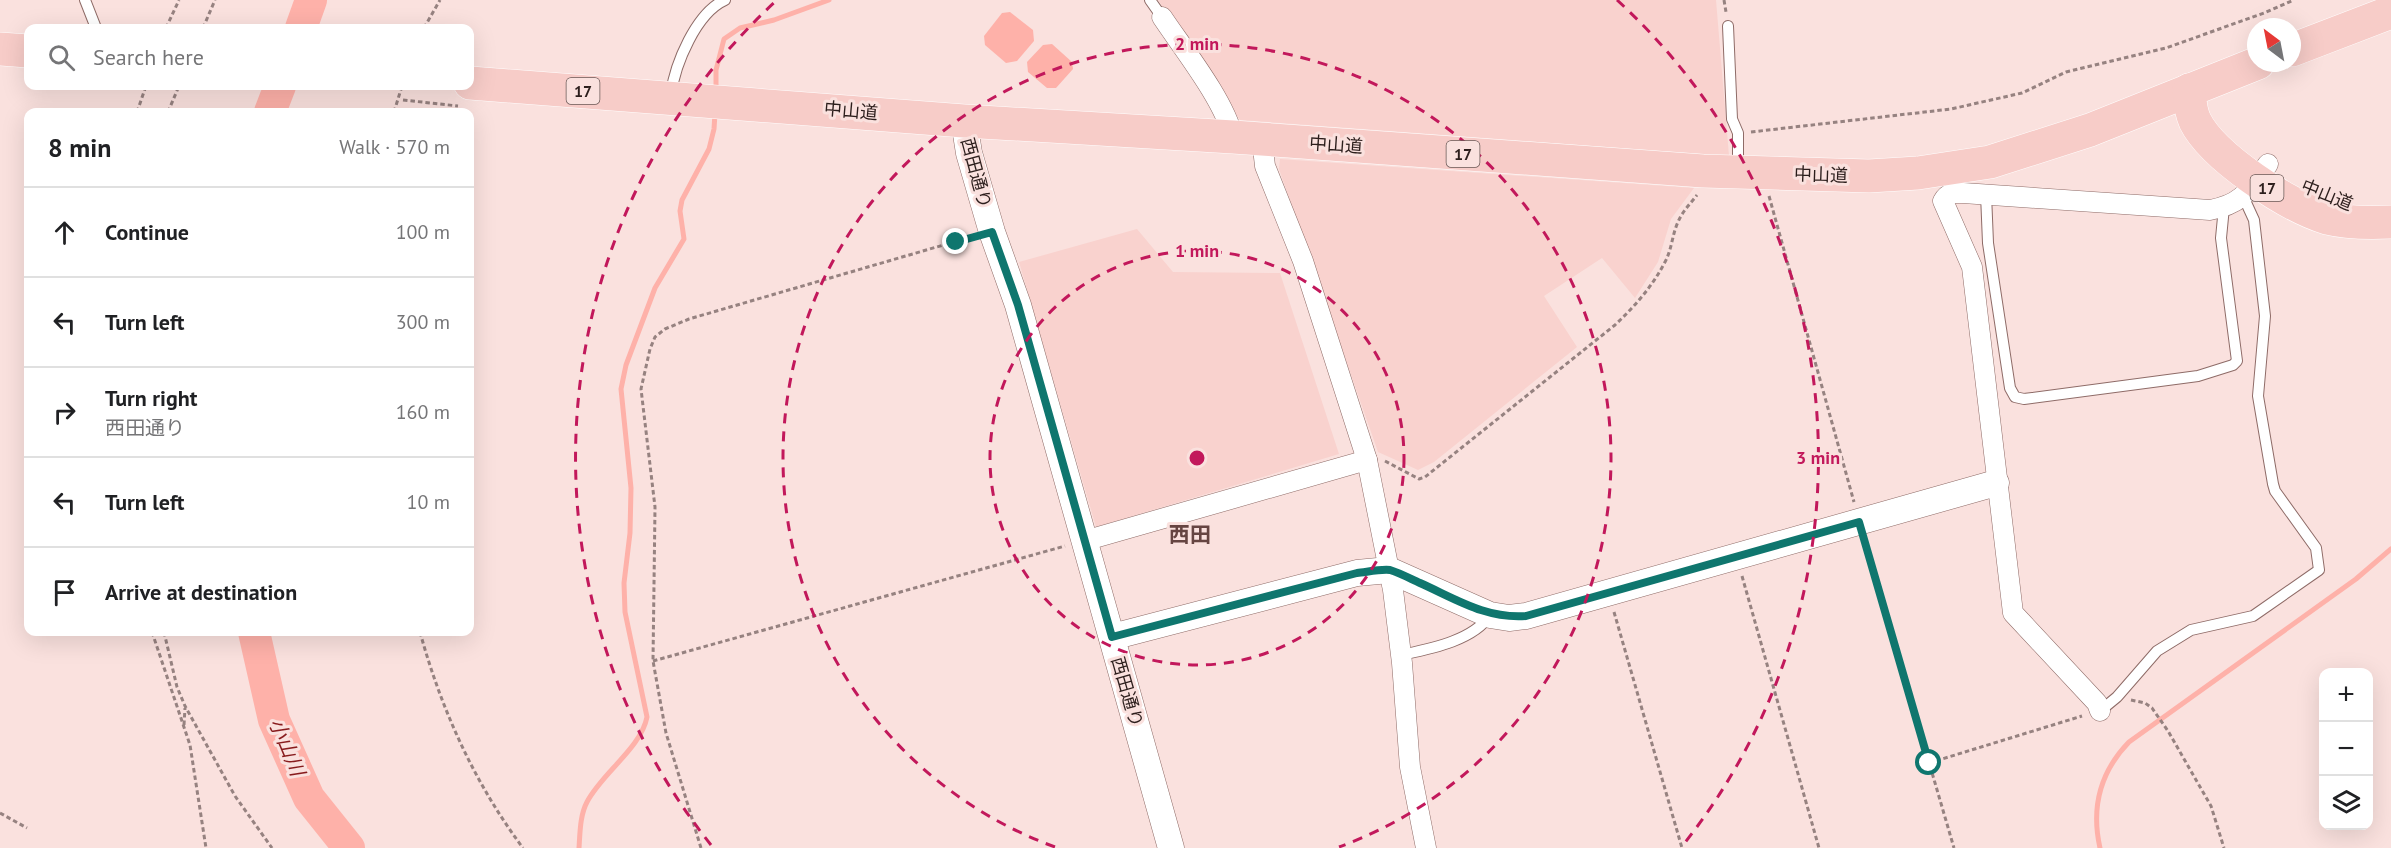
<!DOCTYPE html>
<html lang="en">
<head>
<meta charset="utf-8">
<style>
  body { margin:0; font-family:"PT Sans","Noto Sans JP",sans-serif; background:#f2f2f2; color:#202124 }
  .controls { position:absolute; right:18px; bottom:18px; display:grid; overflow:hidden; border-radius:12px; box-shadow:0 6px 24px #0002 }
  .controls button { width:54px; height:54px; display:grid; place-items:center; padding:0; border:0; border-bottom:2px solid #e0e0e0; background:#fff; color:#202124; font:30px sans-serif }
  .compass { position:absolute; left:2247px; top:18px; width:54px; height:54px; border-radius:50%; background:#fff; box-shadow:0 6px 24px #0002; rotate:328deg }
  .stop { position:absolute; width:18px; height:18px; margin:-14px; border:4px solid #0f766e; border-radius:50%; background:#fff }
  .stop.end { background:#0f766e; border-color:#fff; box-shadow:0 2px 6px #0008 }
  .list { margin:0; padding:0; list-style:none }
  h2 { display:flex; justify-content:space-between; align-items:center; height:78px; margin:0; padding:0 24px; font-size:26px }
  h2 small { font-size:20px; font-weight:400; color:#757577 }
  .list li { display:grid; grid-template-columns:39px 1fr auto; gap:18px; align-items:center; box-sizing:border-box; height:90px; padding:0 24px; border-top:2px solid #e0e0e0 }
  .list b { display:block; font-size:22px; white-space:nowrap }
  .list p { margin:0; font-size:20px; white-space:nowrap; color:#757577 }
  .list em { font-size:20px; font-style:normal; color:#757577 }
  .icon { flex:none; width:33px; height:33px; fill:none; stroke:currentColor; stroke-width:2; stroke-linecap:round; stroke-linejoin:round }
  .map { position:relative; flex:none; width:2391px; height:848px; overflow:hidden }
  .search { position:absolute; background:#fff; box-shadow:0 6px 24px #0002; left:24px; top:24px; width:450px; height:66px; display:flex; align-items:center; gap:15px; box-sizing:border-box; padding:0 21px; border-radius:12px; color:#757577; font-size:22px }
  .panel { position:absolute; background:#fff; box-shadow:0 6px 24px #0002; left:24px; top:108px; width:450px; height:528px; border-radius:12px }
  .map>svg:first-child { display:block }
  .built { fill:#f9d2ce }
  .water { fill:#feb1a9 }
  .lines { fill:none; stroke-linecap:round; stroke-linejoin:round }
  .stream { stroke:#feb1a9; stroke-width:5 }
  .river { stroke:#feb1a9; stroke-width:32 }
  .service-casing { stroke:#8e6b67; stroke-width:12 }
  .minor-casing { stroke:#8e6b67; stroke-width:21 }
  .tertiary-casing { stroke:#8e6b67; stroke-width:27 }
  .trunk-casing { stroke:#fff; stroke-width:34 }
  .path { stroke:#968280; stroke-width:3; stroke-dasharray:4.5 3; stroke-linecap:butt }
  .service { stroke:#fff; stroke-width:10 }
  .minor { stroke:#fff; stroke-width:20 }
  .tertiary { stroke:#fff; stroke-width:26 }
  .trunk { stroke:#f7ccc8; stroke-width:33 }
  .route { stroke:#0f766e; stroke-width:8 }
  .ring { fill:none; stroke:#c2185b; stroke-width:3; stroke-dasharray:10 8 }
  .labels { text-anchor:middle; stroke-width:6; stroke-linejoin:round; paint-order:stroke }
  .shield { fill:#fae1de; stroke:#6a5856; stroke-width:1.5 }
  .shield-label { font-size:16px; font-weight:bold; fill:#2c1e1c }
  .street-label { font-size:18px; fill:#2c1e1c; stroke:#fae1de }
  .water-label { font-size:20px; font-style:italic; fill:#881b1d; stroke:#fae1de }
  .quarter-label { font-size:21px; font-weight:bold; fill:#664542; stroke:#fae1de }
  .centre { fill:#c2185b; stroke:#fae1de; stroke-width:3 }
  .ring-label { font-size:18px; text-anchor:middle; font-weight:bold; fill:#c2185b; stroke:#fae1de; stroke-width:6; stroke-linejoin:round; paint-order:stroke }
</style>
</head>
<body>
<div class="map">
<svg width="2391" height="848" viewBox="0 0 2391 848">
  <rect width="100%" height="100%" fill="#fae1de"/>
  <!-- built -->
  <g class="built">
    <path d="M1158,0H1716L1729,156L1240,120Z"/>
    <path d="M1280,159L1694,188L1671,219L1658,262L1635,298L1602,258L1544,296L1577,347L1434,462L1418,470L1378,452L1279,169Z"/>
    <path d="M1137,229L1173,272L1280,273L1339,454L1096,527L1019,262Z"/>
  </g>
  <!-- water -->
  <g class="water">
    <path d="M1010,12L1033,30L1034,41L1017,61L1006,63L985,45L984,36L1002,13Z"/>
    <path d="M1052,44L1072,62L1073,69L1056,88H1047L1028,72L1027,62L1043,45Z"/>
  </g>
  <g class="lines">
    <!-- stream -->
    <g class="stream">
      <path d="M716,91V70L724,39L740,28L774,20L829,0"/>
      <path d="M579,848C580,833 580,815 587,802C602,773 641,748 647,717L625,612L624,583L630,533L631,488L621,389L626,365L655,288L684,239L680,211L682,200L709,149L714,129L715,113"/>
      <path d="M2100,848C2091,808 2100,772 2129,742L2356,579L2391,549"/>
    </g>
    <!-- river -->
    <g class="river">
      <path d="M301,28L311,0"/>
      <path d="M270,112L280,86"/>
      <path d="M254,632L274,720L309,798L349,848"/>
    </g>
    <!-- service casing -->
    <g class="service-casing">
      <g id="service">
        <path d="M85,0L96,28"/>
        <path d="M1150,0L1162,17"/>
        <path d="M1728,26L1732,119L1738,133V169"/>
        <path d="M671,94C675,64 696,13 725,0"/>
        <path d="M1986,194L1988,243L2010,388L2015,397L2024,399L2198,376L2233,365L2237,361L2221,238L2224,207"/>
        <path d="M1401,655C1429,649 1473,641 1490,615"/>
        <path d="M2100,711L2117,697L2157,651L2191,630L2253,616L2319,570L2316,548L2275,491L2273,484L2258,396L2265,316L2254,220L2243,196"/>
      </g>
    </g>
    <!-- minor casing -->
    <g class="minor-casing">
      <g id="minor">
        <path d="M1162,17C1184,50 1224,100 1233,137"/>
        <path d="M1262,139L1265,166L1303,261L1367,460L1393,590L1402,663L1410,767L1426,848"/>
        <path d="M1084,541L1367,460"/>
        <path d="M2100,711L2097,703L2013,613L1972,267L1943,201C1948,192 1954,193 1963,193L2210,210C2243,204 2249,190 2268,164"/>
      </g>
    </g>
    <!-- tertiary casing -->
    <g class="tertiary-casing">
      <g id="tertiary">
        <path d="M964,121L969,153L992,232L1018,305L1171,848"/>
        <path d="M1112,637L1357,573L1389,570L1490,615L1509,618L1526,616L1996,483"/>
      </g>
    </g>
    <!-- trunk casing -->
    <g class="trunk-casing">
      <g id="trunk">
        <path d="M0,49L28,51"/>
        <path d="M2292,50L2391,12"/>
        <path d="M470,83L964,121L1233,137L1703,171L1869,176L1918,173L1990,162L2090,130L2258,63"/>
        <path d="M2189,90C2190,101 2190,110 2195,121C2213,157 2288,206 2327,218C2347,223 2370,223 2391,222"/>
      </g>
    </g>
    <!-- path -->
    <g class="path">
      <path d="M1724,0L1726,12"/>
      <path d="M166,28L179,0"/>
      <path d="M203,28L215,0"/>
      <path d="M424,28L440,0"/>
      <path d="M403,100L458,106"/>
      <path d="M137,112L146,86"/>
      <path d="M168,112L179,86"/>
      <path d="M394,112L402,86"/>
      <path d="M1751,132L1951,109L2022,93L2066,72L2166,48L2264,13L2294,0"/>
      <path d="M1769,196L1854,502"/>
      <path d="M1385,461L1419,479L1425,477L1615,325C1635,306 1652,287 1665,262C1672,249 1672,235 1678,222C1682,212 1690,204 1697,195"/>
      <path d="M1865,543L1954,848"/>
      <path d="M1742,576L1819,848"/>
      <path d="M1614,612L1682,848"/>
      <path d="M152,632L190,745L206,848"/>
      <path d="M164,632L177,687L185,706L235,796L272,848"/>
      <path d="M420,632C441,709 475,784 523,848"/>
      <path d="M653,661L1065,546"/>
      <path d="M2131,700L2145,703L2152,708L2168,731L2211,806L2224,848"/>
      <path d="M184,725L185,708"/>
      <path d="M1929,763L2082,716"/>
      <path d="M0,813L27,828"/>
      <path d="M701,848L666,733L653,661L655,507L641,389L650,349L655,337L665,329L689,319L971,237"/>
    </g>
    <!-- service -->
    <use href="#service" class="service"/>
    <!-- minor -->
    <use href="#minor" class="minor"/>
    <!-- tertiary -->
    <use href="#tertiary" class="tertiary"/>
    <!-- trunk -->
    <use href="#trunk" class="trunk"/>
  </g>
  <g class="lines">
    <!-- route -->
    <path class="route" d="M956,242L992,232L1018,305L1112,637L1357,573C1367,572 1380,569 1390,570C1400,573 1411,579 1420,583C1456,599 1486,619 1526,616L1859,522L1929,763"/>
  </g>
  <!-- distance rings -->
  <g class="ring">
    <circle cx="1197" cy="458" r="207"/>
    <path d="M1055 847A414 414 0 1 1 1339 847"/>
    <path d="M711 845A621 621 0 0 1 777 0M1617 0A621 621 0 0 1 1683 845"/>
  </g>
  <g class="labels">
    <!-- shield labels -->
    <g class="shield">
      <rect x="566.5" y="78" width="33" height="26" rx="4.5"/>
      <rect x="1446.5" y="141" width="33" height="26" rx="4.5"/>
      <rect x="2250.5" y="175" width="33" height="26" rx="4.5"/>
    </g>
    <g class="shield-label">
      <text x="583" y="97">17</text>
      <text x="1463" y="160">17</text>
      <text x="2267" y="194">17</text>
    </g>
    <!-- street labels -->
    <g class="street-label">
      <text transform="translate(851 111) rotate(5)" y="6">中山道</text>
      <text transform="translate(1336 145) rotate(4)" y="6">中山道</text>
      <text transform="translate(976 173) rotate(75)" y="6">西田通り</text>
      <text transform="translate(1821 175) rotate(2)" y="6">中山道</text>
      <text transform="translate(2327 195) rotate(22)" y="6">中山道</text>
      <text transform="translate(1127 692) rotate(74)" y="6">西田通り</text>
    </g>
    <!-- water labels -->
    <g class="water-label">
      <text transform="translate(287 747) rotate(67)" y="7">小山川</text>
    </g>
    <!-- quarter labels -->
    <g class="quarter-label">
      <text x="1190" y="542">西田</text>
    </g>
  </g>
  <circle cx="1197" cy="458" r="9" class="centre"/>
  <g class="ring-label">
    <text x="1197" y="50">2 min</text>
    <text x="1197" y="257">1 min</text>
    <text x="1818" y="464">3 min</text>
  </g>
</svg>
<div class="controls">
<button>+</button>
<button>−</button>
<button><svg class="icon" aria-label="layers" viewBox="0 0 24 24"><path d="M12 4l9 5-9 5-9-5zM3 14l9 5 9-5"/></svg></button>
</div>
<svg class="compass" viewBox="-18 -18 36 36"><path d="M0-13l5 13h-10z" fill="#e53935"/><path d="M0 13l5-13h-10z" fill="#757577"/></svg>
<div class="stop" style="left:1929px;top:763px"></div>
<div class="stop end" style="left:956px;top:242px"></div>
<div class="search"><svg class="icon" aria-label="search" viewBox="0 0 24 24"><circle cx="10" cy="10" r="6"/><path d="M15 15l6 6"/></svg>Search here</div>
<section class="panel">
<h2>8 min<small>Walk · 570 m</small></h2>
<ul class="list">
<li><svg class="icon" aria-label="ahead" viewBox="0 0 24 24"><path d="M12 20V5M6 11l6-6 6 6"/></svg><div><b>Continue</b></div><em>100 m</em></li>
<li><svg class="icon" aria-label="left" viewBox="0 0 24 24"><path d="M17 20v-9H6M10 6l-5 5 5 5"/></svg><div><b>Turn left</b></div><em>300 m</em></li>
<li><svg class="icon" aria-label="right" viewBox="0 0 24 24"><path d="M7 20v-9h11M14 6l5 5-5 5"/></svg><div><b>Turn right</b><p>西田通り</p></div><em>160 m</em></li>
<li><svg class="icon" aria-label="left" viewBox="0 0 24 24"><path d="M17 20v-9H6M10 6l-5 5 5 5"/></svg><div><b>Turn left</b></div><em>10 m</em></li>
<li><svg class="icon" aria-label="arrive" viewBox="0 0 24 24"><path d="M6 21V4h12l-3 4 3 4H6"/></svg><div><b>Arrive at destination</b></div></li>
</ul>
</section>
</div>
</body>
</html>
